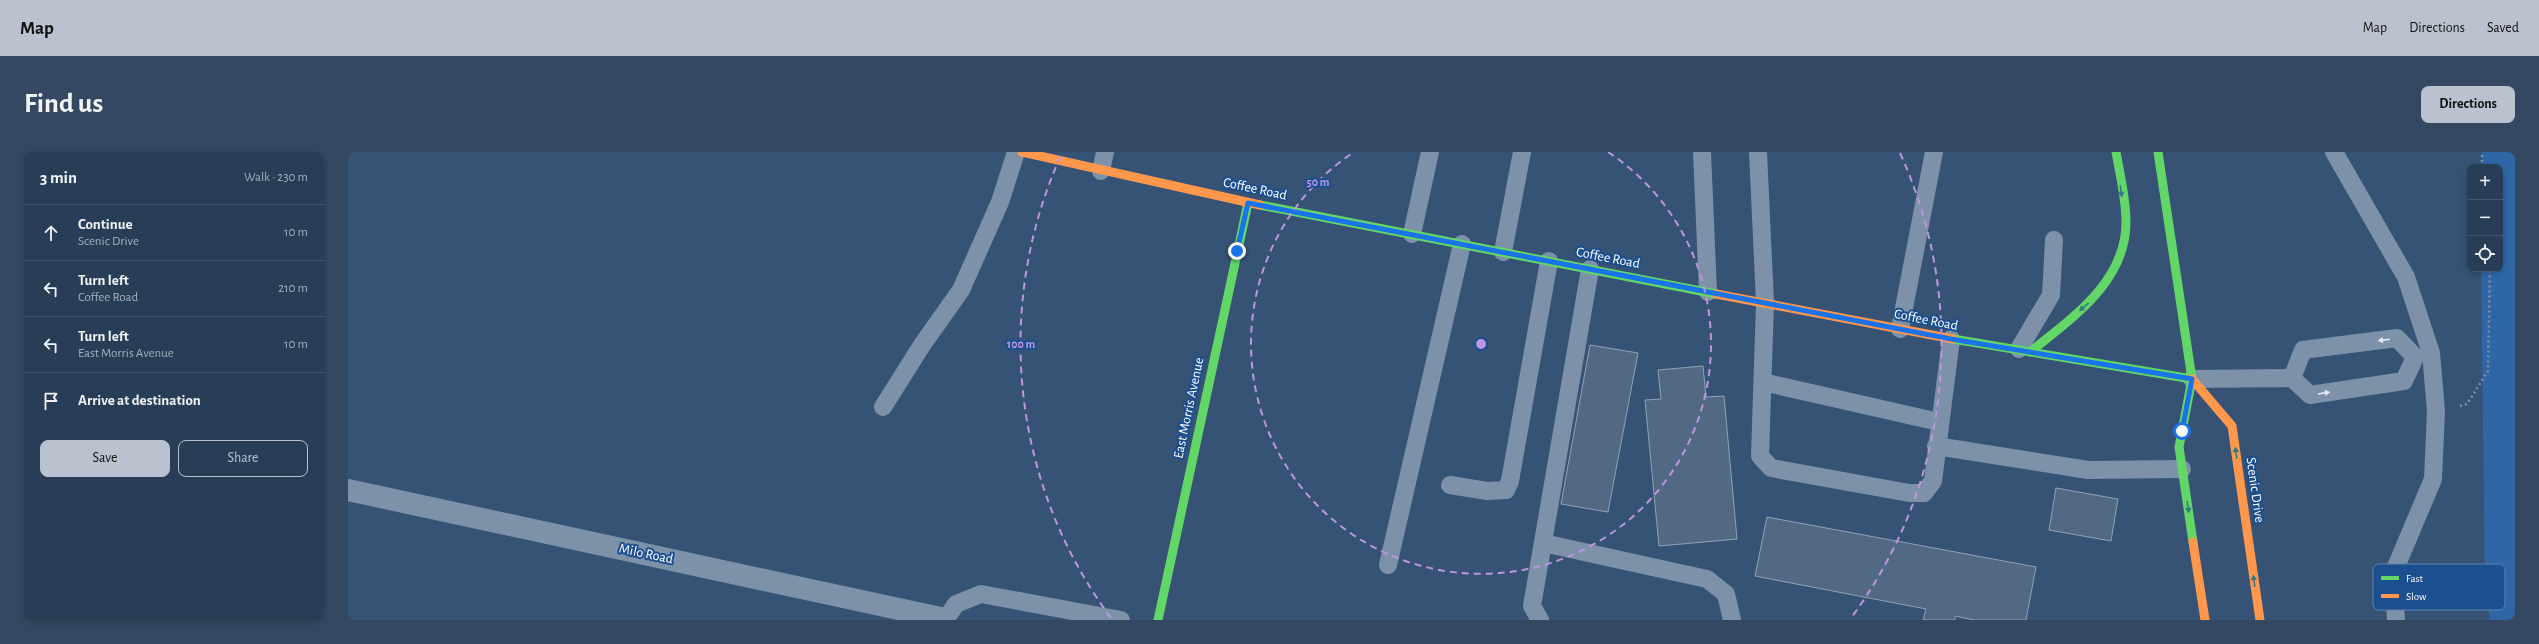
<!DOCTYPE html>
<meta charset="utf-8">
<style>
body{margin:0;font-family:"Alegreya Sans",sans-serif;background:#344961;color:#f1f3f6}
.controls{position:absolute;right:12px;top:12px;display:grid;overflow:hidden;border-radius:8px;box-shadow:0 2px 6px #0003}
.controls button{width:36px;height:36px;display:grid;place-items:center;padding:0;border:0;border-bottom:1px solid #44576d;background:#283e57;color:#f1f3f6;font:20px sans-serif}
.stop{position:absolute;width:12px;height:12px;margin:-9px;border:3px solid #1a73e8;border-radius:50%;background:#fff}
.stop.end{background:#1a73e8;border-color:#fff;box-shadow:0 1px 4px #0008}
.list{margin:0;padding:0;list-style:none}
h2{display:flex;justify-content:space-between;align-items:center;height:52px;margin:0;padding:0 16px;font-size:17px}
h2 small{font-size:13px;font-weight:400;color:#a5aeba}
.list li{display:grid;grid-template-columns:26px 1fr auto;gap:12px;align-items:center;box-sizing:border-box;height:56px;padding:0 16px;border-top:1px solid #44576d}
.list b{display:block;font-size:15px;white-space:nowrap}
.list p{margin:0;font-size:13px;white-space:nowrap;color:#a5aeba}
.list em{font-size:13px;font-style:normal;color:#a5aeba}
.actions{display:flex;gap:8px;padding:12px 16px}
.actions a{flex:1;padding:9px 0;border:1px solid #b9c2ce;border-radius:8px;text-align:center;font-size:14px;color:#b9c2ce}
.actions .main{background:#b9c2ce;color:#111}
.icon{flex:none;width:22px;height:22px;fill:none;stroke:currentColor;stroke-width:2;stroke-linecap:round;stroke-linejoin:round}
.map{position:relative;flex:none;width:2167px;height:468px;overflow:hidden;border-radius:8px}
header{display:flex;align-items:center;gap:24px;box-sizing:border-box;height:56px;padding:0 20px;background:#b9c2ce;color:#111}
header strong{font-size:19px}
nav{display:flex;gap:22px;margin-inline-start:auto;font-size:14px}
.intro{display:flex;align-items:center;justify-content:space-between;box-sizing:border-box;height:96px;padding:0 24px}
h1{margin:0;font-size:28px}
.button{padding:10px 18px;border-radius:8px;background:#b9c2ce;color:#111;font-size:14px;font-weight:700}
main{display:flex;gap:24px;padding:0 24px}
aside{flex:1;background:#283e57;border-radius:8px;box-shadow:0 2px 6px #0003}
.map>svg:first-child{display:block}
</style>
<header>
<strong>Map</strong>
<nav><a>Map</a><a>Directions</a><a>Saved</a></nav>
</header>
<div class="intro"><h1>Find us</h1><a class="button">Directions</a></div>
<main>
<aside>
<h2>3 min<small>Walk · 230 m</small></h2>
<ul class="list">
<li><svg class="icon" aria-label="ahead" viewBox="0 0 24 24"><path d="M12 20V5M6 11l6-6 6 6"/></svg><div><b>Continue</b><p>Scenic Drive</p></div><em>10 m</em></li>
<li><svg class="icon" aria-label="left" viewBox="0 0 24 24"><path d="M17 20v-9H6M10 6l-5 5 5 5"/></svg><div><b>Turn left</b><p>Coffee Road</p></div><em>210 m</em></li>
<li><svg class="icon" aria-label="left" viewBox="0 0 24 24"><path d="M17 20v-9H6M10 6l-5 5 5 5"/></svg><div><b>Turn left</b><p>East Morris Avenue</p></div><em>10 m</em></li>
<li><svg class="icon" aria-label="arrive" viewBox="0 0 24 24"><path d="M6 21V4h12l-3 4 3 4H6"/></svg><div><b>Arrive at destination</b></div></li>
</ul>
<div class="actions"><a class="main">Save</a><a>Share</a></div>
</aside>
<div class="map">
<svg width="2167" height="468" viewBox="0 0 2167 468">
<rect width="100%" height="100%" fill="#365274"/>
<polygon fill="#2f66a5" points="2134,0 2167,0 2167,468 2142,468 2137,436 2133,117 2152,117 2152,15 2133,15"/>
<g fill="#526984" stroke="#92a2b6">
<polygon points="1242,193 1290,201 1260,360 1213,352"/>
<polygon points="1355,214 1358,245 1376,244 1389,387 1311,394 1297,248 1313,247 1310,218"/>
<polygon points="1708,336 1770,347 1763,389 1701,378"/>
<polygon points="1419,365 1688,415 1678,468 1626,468 1607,464 1607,468 1575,468 1578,457 1407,424"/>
</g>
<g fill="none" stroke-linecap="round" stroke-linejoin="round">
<g stroke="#7d92a8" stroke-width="2.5" stroke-dasharray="2 3" stroke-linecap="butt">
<polyline points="2134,15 2134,0"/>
<polyline points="2112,254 2119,252 2140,219 2142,117"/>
</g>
<g stroke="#7d92a8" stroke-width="18">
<polyline points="1354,0 1360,140"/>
<polyline points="1410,0 1417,151 1412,304 1423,316 1561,341 1576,341 1585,329 1603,187"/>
<polyline points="1986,0 2058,125 2083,201 2088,259 2085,327 2045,422 2048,468"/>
<polyline points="753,19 757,0"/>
<polyline points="1064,82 1082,0"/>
<polyline points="1155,100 1174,0"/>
<polyline points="1552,177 1586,0"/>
<polyline points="1671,197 1703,143 1706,88"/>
<polyline points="1944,226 1955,198 2049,186 2067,205"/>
<polyline points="1844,227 1944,226 1962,243 2056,229 2067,205"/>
<polyline points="1415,230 1591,270"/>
<polyline points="535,255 574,193 613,138 652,50 668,0"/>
<polyline points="1588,294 1740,318 1834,317"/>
<polyline points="1102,333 1139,339 1158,338 1162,329 1201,109"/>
<polyline points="1195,391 1359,427 1378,442 1384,468"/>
<polyline points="1040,413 1114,92"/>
<polyline points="597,468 608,452 633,442 773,468"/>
<polyline points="1192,468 1184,454 1242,117"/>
</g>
<polyline stroke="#7d92a8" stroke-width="22" points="0,338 597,467"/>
<g stroke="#63d668" stroke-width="9">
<polyline points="1810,0 1844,227 1831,295 1845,390"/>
<polyline points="912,53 1368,142"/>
<polyline points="1605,187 1844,227"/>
<path d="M1682,200C1724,166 1778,130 1778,70C1778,46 1772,23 1768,0"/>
<polyline points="810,468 900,51"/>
</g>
<g stroke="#ff974d" stroke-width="9">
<polyline points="674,0 912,53"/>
<polyline points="1368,142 1605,187"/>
<polyline points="1844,227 1884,274 1912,468"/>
<polyline points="1845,390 1857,468"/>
</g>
</g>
<defs><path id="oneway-solid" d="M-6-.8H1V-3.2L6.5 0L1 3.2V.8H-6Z"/></defs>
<g fill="#317883">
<use href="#oneway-solid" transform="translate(1773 39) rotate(82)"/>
<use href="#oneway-solid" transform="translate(1736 155) rotate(140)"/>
<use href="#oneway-solid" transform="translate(1888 301) rotate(-98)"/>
<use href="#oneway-solid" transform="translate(1840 355) rotate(81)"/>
<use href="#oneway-solid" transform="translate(1906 429) rotate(-98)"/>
</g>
<g fill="#e5e9ee">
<use href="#oneway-solid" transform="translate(2036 188) rotate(173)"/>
<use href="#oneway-solid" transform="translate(1976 241) rotate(-9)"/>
</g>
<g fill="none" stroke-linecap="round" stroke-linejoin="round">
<polyline stroke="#1a73e8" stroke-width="5" points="889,99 900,51 1603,187 1844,227 1834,279"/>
</g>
<g fill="none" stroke="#bd96df" stroke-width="2" stroke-dasharray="7 5">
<path d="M1260 0A230 230 0 1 1 1006 0"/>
<path d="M763 466A460 460 0 0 1 714 1M1552 1A460 460 0 0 1 1503 466"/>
</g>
<g text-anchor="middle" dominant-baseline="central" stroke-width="4" stroke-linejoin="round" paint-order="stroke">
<g font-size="14" fill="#fff" stroke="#1b4f8f">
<text transform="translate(907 37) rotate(12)">Coffee Road</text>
<text transform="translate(1260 106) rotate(11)">Coffee Road</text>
<text transform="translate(1578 168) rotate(11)">Coffee Road</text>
<text transform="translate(841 256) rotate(-78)">East Morris Avenue</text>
<text transform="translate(1907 338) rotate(82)">Scenic Drive</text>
<text transform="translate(298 402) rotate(12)">Milo Road</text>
</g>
</g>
<rect x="2025" y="412" width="132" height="46" rx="6" fill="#1b4f8f" stroke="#5f84b1" stroke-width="1"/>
<rect x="2033" y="424" width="18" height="4" fill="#63d668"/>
<rect x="2033" y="442" width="18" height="4" fill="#ff974d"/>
<g font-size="11" fill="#fff">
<text x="2058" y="430">Fast</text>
<text x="2058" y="448">Slow</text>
</g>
<circle cx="1133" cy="192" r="6" fill="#bd96df" stroke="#1b4f8f" stroke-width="2"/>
<g font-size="12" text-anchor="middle" font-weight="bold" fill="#bd96df" stroke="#1b4f8f" stroke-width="4" stroke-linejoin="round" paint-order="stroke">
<text x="970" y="34">50 m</text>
<text x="673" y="196">100 m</text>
</g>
</svg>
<div class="controls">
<button>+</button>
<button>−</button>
<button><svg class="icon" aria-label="locate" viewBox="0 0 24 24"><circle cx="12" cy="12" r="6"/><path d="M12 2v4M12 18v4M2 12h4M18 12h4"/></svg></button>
</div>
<div class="stop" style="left:1834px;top:279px"></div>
<div class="stop end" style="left:889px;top:99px"></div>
</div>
</main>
